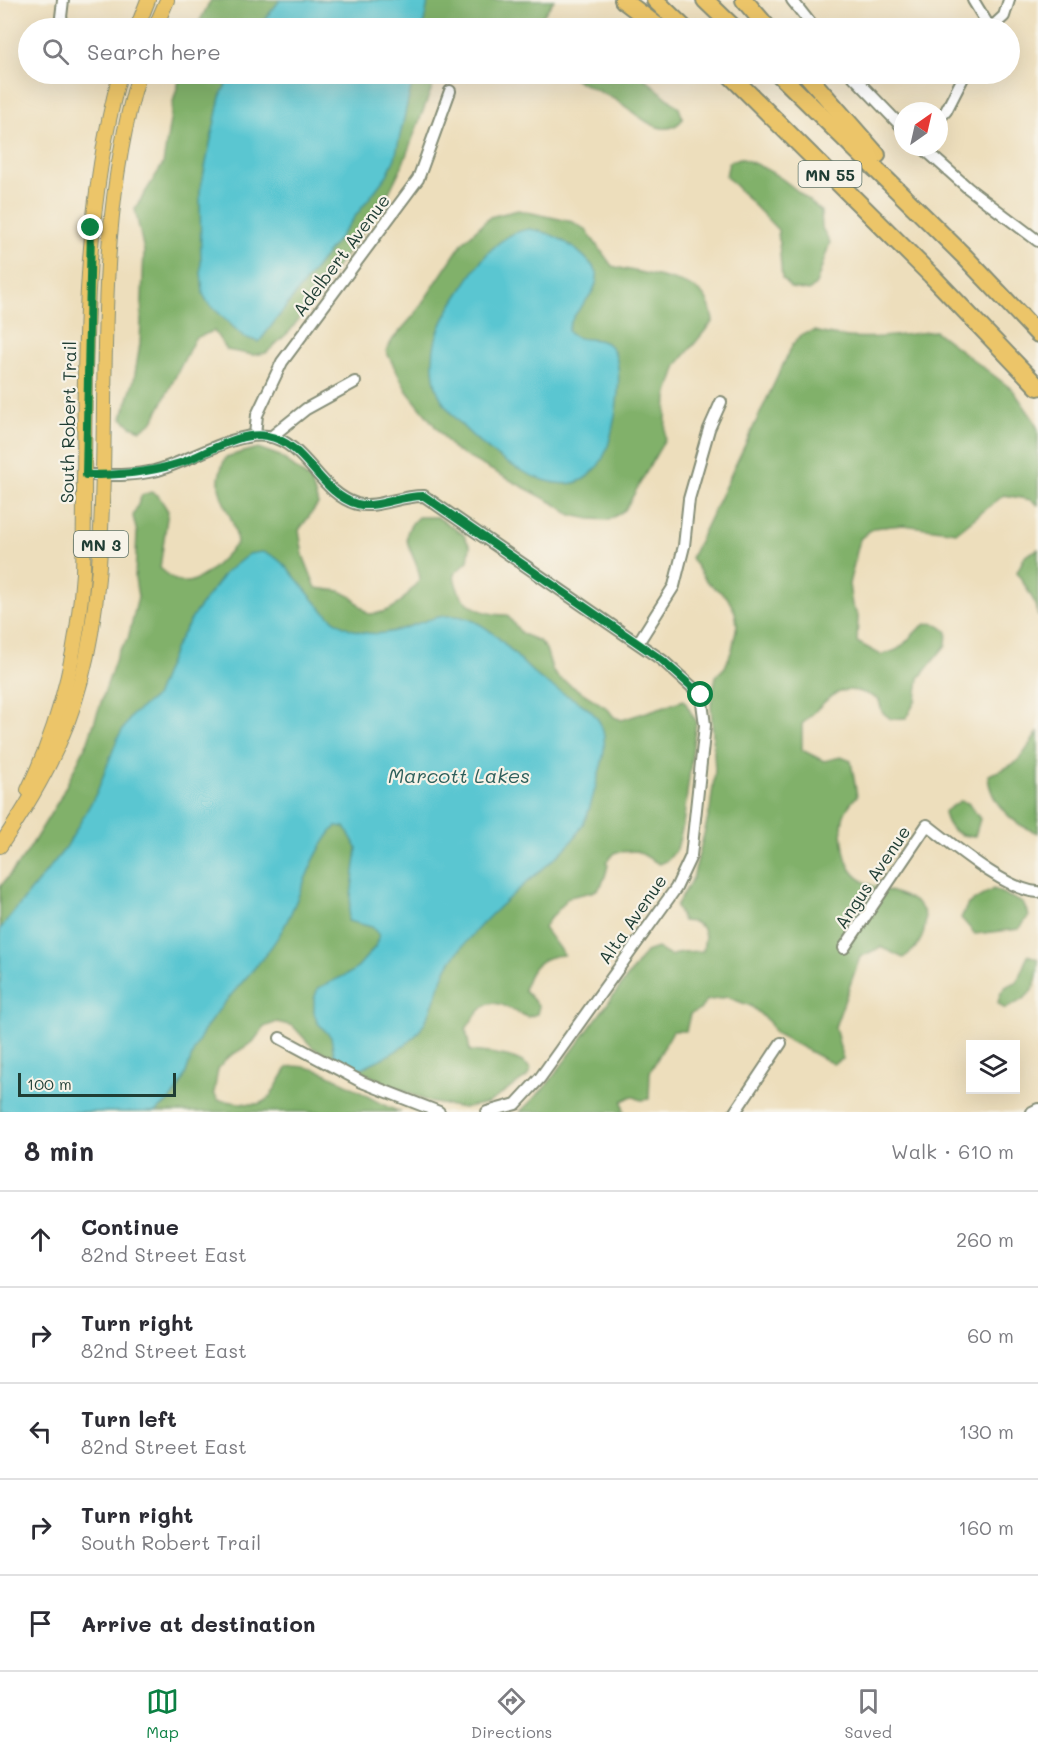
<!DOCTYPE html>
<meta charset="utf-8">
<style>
body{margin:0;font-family:Mali,sans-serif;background:#f2f2f3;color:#2b2b33}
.controls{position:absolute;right:18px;bottom:18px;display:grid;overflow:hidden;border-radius:0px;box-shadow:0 6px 24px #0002}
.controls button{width:54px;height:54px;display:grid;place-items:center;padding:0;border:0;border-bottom:2px solid #e1e1e2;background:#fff;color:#2b2b33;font:30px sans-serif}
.compass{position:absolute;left:894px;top:102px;width:54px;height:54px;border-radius:50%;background:#fff;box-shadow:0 6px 24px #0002;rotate:34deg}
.scale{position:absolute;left:18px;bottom:15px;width:158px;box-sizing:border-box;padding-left:6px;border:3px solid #1f3d34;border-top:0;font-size:16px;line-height:21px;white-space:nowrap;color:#1f3d34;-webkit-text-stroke:4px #f7f3e8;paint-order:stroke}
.stop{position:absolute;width:18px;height:18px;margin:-14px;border:4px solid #0b8043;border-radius:50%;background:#fff}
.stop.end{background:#0b8043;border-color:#fff;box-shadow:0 2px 6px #0008}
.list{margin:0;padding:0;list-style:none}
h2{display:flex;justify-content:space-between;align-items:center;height:78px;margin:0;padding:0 24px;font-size:26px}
h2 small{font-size:20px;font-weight:400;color:#7c7c81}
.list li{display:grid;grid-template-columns:39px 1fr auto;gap:18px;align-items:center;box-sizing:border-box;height:96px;padding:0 24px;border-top:2px solid #e1e1e2}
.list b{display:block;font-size:22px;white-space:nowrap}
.list p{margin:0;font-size:20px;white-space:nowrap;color:#7c7c81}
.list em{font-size:20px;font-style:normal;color:#7c7c81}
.icon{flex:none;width:33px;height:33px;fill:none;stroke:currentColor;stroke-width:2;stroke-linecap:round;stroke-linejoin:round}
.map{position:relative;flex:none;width:1038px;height:1112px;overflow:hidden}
.search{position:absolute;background:#fff;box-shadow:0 6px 24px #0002;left:18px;right:18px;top:18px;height:66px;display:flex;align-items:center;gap:15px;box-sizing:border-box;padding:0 21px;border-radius:33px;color:#7c7c81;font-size:22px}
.sheet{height:558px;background:#fff}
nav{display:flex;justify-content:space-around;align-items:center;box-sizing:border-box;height:84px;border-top:2px solid #e1e1e2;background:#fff;font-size:16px;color:#7c7c81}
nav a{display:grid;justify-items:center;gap:3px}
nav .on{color:#0b8043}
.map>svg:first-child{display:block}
</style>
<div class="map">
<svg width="1038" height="1112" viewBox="0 0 1038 1112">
<rect width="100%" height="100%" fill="#f7f3e8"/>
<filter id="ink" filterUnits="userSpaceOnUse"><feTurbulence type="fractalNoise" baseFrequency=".0167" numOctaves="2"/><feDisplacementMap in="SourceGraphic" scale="12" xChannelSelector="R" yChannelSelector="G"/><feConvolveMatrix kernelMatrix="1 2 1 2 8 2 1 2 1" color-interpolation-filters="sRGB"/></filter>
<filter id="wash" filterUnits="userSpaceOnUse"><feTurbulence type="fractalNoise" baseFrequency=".008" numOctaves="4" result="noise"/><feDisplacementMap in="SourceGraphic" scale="24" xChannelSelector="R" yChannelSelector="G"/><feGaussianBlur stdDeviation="1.35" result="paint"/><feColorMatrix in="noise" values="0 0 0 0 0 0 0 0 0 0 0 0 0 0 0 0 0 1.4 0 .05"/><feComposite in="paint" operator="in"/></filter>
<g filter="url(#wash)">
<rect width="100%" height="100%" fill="#eddebc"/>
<g fill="#81b16a" stroke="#50774f" stroke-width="1.5">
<path d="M211,0H554L536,26C522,21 514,19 501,28H196Z"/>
<polygon points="181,74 447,74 433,85 402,166 383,204 290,331 266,353 253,355 227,350 214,331 195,338 153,421 141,430 131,426 122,418 134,380 140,344 144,251 135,209 163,164 173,102"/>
<path d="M569,74L642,76L679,108L683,119C662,145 633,109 614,99C598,90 582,86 569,74Z"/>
<path d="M740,158C776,170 793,187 821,211L822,228L830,242L816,284L809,291L791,288L782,278L778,230L726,176L729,162Z"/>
<path d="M518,210L573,222L586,230L612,266C633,272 686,279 700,292C709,300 711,310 713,321L677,365L667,396L665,439L625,510L609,520L590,519L571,515L555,504L454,450L407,391L386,351L393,339L415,314L463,242L490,217Z"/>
<path d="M815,331C855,343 894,336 935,331L1013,390L1034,420L1038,430V505L1031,500L1004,495L957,532L903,525L873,528L860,539L849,584L852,605L858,616L857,642L881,655C886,653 893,652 898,649C915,637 924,609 947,632L946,645L919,678L916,700L906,718L891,719L882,712L879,700C839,677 830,698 802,724V750L824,761L841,757L851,761L857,796C843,811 840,820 843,842C845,858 848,872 863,881C881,893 930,893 925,925C923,941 916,949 903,958L881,947L860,957L835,1027L843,1059L833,1064L775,1033L769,1022L751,1006L727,997L706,1001L700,1010L690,1014L686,1031H673L650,1072L649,1099L641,1100L632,1096L622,1101L624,1112H520L547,1085L646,952L657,948L670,956L681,952L703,951L705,936L702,927L694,922L683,921L676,906L693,878L710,810L715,770L711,704L716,676L725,667L732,650L737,625L735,612L727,597L707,582L691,558L793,344L802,334Z"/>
<path d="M258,448L280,456L311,481L318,504L299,530L303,555L316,588L340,591L352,597L368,614C395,614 404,599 420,579C417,551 393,540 418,517H437L463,534L470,546L468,561L454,574C457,603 479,615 507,615L522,634L539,641L546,649L553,672L559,678L607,708L614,717L622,720L684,700L696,722L683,825L677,849L668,860L659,864L637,851L616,852L606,862L608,865C601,898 595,889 567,898C561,911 550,914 544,928L564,955C540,956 529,968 524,990L539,1006L537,1014L528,1017C494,1002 490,991 466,1029L470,1051C488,1053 518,1054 531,1069L527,1077L488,1103L463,1108L429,1102L385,1083L313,1048L293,1026L277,1022L264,1027L253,1042L227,1058L218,1069L214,1093L218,1100C272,1107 261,1110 288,1067C324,1060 366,1102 401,1112H0V887L26,854L59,800L88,741L118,652L128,639L138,597L135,578L137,533L133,516L142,495L151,492L158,495L168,511L160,568C165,572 170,577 175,580C198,591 224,557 237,543C234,505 206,496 226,457Z"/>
<polygon points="1038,549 1038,616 1034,601 1017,572 1025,556"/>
<path d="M1038,732V833C1013,825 989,802 988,775C1022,763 1019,760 1038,732Z"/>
<path d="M960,801L968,803L980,819L975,836C958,837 947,829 944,812Z"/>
<polygon points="993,889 1023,903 1029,916 1019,929 975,934 961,918 968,904"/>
<path d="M1028,955L1038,959C1038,990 1033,995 1005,1009L998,1003C1000,990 1005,985 1017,982Z"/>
</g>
<g fill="#5ac6d1" stroke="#3c8282" stroke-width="1.5">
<polygon points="280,0 428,0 428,2 423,28 258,28"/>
<polygon points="231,74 414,74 395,158 387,175 259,342 244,337 208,303 203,294 201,272 200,191 220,97"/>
<path d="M530,229C555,232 583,251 597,272C600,296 572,308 568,331C577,345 600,333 612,348C623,364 618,398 615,416C611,438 606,466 584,479C542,504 443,424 435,383C428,350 438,325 456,298C474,271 494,233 530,229Z"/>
<path d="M261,552C291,554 313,617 351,629C401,647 427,604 469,619C501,631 518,664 545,682C561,694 586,702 597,718C608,733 605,753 600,770C595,787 592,806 584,822C573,847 545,866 525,884C505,901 484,920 467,941C460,949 453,957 448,966C436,990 432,1020 412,1039C398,1053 375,1061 357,1070L351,1071L336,1066L331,1037L317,1022L314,1013V999L318,988L354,971L375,947L379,935L372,927L348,921L357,848L345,827L336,826C310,855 303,892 284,927C262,967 224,996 201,1036C183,1067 191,1087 155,1112H0V929L67,846L97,792L118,737L132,715L155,697L176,645L195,613L225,573L249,554Z"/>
</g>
</g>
<g filter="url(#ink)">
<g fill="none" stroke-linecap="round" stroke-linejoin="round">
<defs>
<g id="minor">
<polyline points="63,0 61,17 65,28"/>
<polyline points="792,0 814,28"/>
<polyline points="973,0 990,28"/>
<polyline points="991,28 1004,16 1009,0"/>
<polyline points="851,74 903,128"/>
<polyline points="939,119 946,111 965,74"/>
<polyline points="922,147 968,188 1038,241"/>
<polyline points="255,435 257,415 282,362 418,179 450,91"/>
<polyline points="271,437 306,409 355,382"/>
<path d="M85,475C109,475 131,476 154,471C187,463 235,431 267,436C306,442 319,493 357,504C377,509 401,495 424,496L662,660L701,695L705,725L691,856L676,888L540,1078L516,1104L487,1112"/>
<polyline points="638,643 674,586 684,546 689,499 709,429 721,402"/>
<path d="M844,948L927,825C952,844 1007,891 1038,892"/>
<polyline points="280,1038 362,1082 439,1112"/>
<polyline points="735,1112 781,1043"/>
<polyline points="1032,1112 1038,1109"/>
</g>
<g id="major">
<polyline points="137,28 148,0"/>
<polyline points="155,28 167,0"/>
<path d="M28,790C61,721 78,650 83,573C87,406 76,236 120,74"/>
<path d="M0,846C36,793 65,742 81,680C99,612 101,544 103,473C106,337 100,206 139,74"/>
</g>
<g id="highway">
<polyline points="623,0 660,28"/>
<polyline points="655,0 684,28"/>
<polyline points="705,0 734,28"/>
<polyline points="744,0 768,28"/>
<polyline points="729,74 931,275 1038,387"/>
<polyline points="779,74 964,256 1038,334"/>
<polyline points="806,74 877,155"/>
</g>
</defs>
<use href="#minor" stroke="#868e78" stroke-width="14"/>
<use href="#major" stroke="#868e78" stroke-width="16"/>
<use href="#highway" stroke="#868e78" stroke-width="20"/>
<use href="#minor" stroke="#fff" stroke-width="10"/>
<use href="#major" stroke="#ecc569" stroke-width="14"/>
<use href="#highway" stroke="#ecc569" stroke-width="16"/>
</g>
</g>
<g fill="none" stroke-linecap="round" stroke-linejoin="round" filter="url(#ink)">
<path stroke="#0b8043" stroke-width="8" d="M91,228L86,475C119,475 148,473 180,463C207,454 238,431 267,436C306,442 319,493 357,504C377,509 401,495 424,496L662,660L701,695"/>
</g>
<g text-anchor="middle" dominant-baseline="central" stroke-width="4.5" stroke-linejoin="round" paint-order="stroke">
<g fill="#f7f3e8" stroke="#60746a" stroke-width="1.5">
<rect x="798.5" y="161" width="63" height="26" rx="4.5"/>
<rect x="74" y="531" width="54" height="26" rx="4.5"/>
</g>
<g font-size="16" font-weight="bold" fill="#1f3d34">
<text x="830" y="174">MN 55</text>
<text x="101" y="544">MN 3</text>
</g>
<g font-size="18" fill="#1f3d34" stroke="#f7f3e8">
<text transform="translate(341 255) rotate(-53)">Adelbert Avenue</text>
<text transform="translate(68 422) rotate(-89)">South Robert Trail</text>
<text transform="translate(872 877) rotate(-56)">Angus Avenue</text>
<text transform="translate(632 919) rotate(-55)">Alta Avenue</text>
</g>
<g font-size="20" font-style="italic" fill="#2e5f5b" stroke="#f7f3e8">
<text x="459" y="775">Marcott Lakes</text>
</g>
</g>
</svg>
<div class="controls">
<button><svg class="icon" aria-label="layers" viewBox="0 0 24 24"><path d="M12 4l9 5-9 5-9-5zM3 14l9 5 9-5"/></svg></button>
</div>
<svg class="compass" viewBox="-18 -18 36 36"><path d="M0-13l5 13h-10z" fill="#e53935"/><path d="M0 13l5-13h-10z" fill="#7c7c81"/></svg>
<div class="scale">100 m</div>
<div class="stop" style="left:701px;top:695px"></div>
<div class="stop end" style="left:91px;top:228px"></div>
<div class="search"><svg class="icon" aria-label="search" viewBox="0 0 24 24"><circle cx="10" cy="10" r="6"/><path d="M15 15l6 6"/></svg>Search here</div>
</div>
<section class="sheet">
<h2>8 min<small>Walk · 610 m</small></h2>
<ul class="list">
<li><svg class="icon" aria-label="ahead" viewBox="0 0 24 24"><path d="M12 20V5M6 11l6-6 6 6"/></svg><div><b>Continue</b><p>82nd Street East</p></div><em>260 m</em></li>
<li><svg class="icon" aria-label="right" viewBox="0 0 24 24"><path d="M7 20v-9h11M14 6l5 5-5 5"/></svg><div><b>Turn right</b><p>82nd Street East</p></div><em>60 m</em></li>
<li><svg class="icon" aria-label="left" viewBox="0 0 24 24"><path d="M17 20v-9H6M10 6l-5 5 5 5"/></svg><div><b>Turn left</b><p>82nd Street East</p></div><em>130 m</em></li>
<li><svg class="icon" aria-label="right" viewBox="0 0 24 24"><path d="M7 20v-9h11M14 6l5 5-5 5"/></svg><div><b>Turn right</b><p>South Robert Trail</p></div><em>160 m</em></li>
<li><svg class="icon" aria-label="arrive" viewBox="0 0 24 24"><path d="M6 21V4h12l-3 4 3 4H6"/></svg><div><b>Arrive at destination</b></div></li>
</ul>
</section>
<nav>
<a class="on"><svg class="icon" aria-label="map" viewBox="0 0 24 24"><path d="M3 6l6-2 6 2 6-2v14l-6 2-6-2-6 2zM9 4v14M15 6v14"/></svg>Map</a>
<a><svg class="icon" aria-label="directions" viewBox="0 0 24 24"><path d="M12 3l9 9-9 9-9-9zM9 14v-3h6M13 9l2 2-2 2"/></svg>Directions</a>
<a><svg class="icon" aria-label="saved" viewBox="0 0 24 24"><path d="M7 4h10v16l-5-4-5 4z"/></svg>Saved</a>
</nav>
